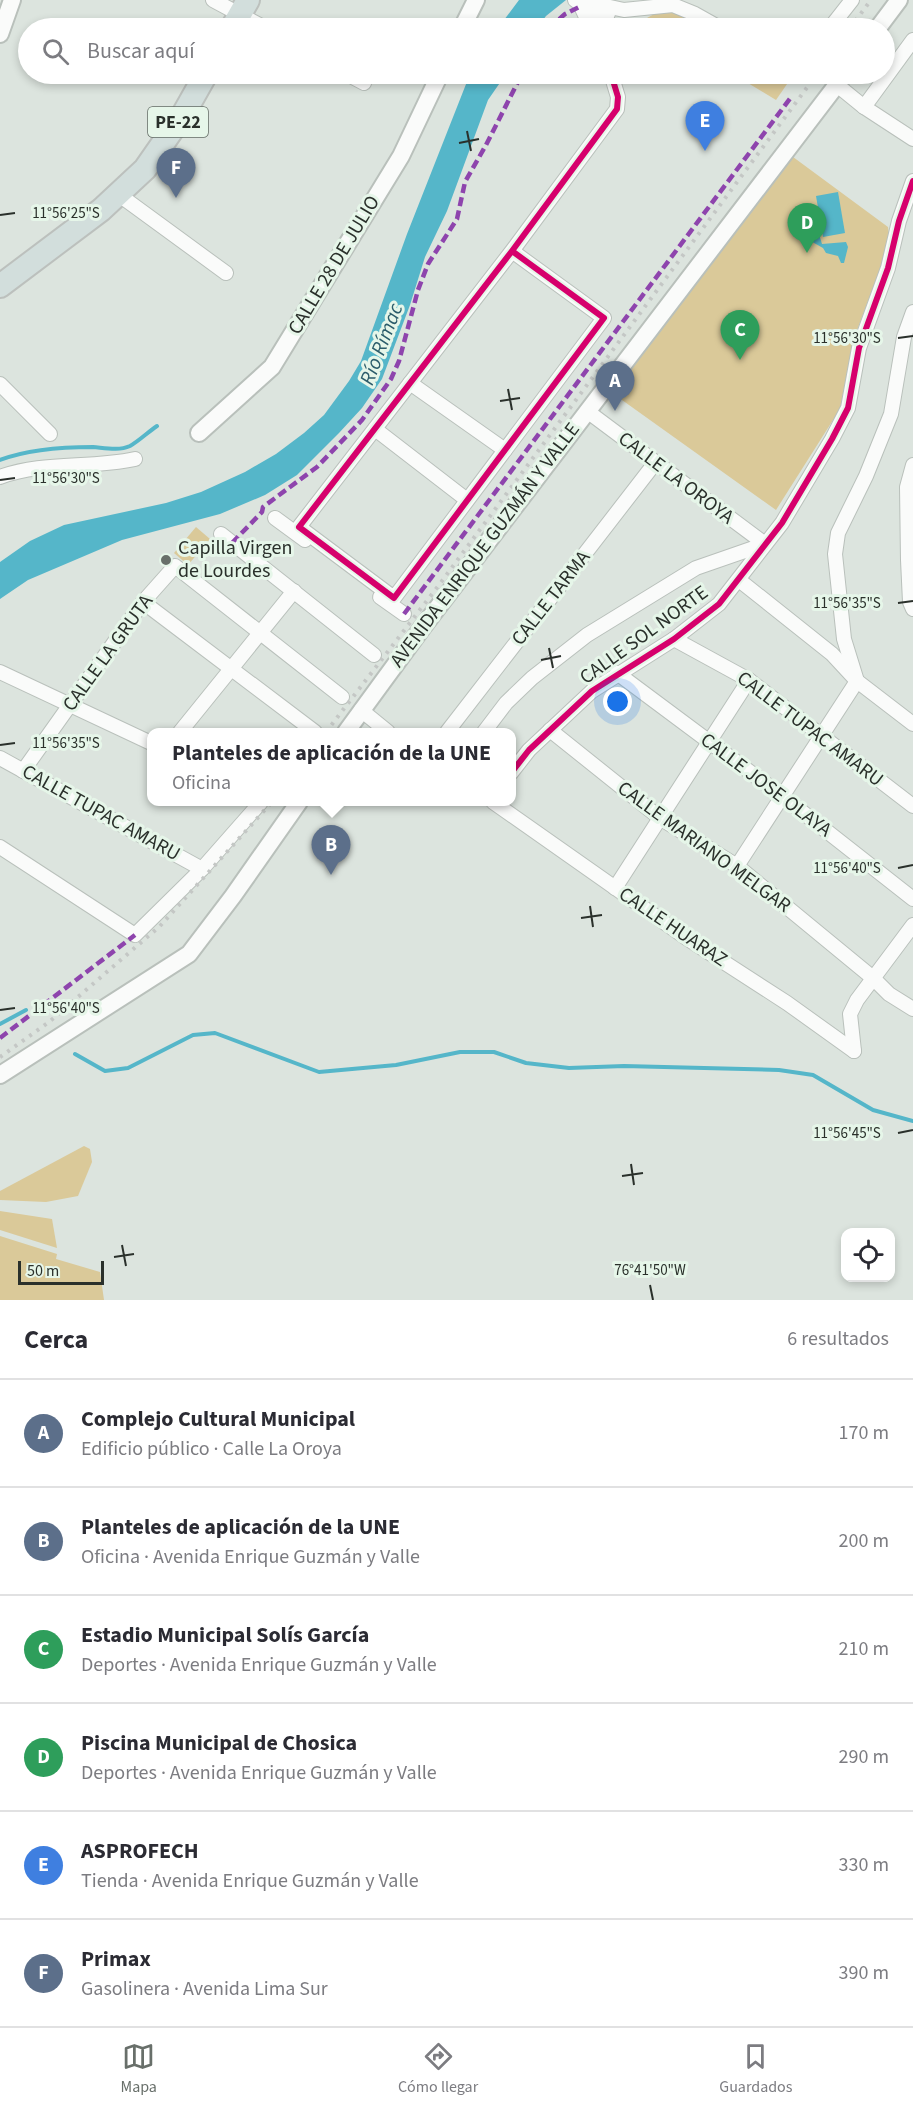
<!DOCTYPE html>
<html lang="es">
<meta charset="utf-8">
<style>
body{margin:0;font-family:"Source Sans 3",sans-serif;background:#f2f2f3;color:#2b2b33}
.controls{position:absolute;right:18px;bottom:18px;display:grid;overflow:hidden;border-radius:12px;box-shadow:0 3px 9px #0003}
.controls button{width:54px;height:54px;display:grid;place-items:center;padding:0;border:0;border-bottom:2px solid #e1e1e2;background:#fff;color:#2b2b33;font:30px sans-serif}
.scale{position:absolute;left:18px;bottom:15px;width:86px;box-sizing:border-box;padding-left:6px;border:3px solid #2a302b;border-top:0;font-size:16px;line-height:21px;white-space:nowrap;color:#2a302b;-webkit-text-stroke:4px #e6f6e9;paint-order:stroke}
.you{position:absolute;left:618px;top:702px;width:21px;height:21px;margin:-15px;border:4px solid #fff;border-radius:50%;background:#1a73e8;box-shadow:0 0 0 9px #1a73e833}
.badge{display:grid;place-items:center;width:39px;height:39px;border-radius:50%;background:#686f6a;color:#fff;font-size:20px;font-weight:700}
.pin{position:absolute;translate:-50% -50px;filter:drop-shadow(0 2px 3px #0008)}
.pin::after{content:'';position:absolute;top:32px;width:21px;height:18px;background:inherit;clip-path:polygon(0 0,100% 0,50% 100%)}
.popup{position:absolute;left:147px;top:728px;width:369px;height:78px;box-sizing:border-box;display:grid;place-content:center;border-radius:12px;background:#fff;filter:drop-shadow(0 2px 4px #0005);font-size:20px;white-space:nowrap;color:#7c7c81}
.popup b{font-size:22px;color:#2b2b33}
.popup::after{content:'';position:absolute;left:50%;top:100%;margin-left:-12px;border:12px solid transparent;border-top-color:#fff}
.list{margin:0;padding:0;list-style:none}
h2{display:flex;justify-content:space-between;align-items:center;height:78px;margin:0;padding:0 24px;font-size:26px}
h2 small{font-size:20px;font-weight:400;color:#7c7c81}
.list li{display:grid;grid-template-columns:39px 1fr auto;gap:18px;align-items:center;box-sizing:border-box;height:108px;padding:0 24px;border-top:2px solid #e1e1e2}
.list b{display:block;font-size:22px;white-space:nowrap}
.list p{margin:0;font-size:20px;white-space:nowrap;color:#7c7c81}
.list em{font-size:20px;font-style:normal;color:#7c7c81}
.icon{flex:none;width:33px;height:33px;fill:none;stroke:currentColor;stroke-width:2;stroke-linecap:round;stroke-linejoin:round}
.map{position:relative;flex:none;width:913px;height:1300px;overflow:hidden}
.search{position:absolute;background:#fff;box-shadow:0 3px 9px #0003;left:18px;right:18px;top:18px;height:66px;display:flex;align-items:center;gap:15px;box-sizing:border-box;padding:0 21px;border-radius:33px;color:#7c7c81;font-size:22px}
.sheet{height:726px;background:#fff}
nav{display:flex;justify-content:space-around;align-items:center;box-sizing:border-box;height:84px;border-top:2px solid #e1e1e2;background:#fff;font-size:16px;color:#7c7c81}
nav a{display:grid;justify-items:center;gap:3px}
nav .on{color:#686f6a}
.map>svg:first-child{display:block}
</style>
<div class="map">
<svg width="913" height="1300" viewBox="0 0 913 1300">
<rect width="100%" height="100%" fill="#dce4de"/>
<g fill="#dac999">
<polygon points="676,11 707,28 660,28 647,20 647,18 654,14"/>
<polygon points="733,74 794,74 776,100"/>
<polygon points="789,154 888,227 889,235 883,261 853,341 840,409 776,510 608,390"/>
<polygon points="196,527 210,539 188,565 174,553"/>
<polygon points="84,1146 90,1149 92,1162 78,1196 46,1202 0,1200 0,1191"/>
<polygon points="0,1211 52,1219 57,1248 0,1230"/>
<polygon points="0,1236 57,1254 56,1259 100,1272 104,1300 0,1300"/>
</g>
<g fill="#55b6c9">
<polygon points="519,0 566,0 546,16 537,28 498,28"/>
<polygon points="470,74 506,74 488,100 447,211 425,257 410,305 382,379 362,408 339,433 297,475 265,495 220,514 122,540 28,580 0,599 0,562 30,541 64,525 166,503 201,492 245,472 276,454 304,433 324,415 349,381 361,361 407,234"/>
<polygon points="838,192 845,233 823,237 816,196"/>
<polygon points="814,229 818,231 822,244 846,242 848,247 844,263 841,263 838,256 826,253 823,248 807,239 810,230"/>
</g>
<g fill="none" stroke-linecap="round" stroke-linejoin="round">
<g stroke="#55b6c9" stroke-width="4">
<path d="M0,460C29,449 62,447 93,447C105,448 119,451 130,446C139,441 148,432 157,426"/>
<polyline points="0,1024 26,1010"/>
<polyline points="75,1054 105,1071 128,1068 193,1035 215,1033 319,1072 396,1065 460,1052 494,1052 526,1063 569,1068 624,1066 779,1070 813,1075 873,1110 913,1121"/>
</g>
<defs>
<g id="minor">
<polyline points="213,0 265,28"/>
<polyline points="575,0 588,10 608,14"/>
<polyline points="592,0 605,6 624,10 673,5 695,14 720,28"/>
<polyline points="581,6 591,28"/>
<polyline points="830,28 852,0"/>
<polyline points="347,74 364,83"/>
<polyline points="837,85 864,107 913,139"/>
<polyline points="864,107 913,40"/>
<polyline points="118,194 226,273"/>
<polyline points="512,251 604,318 394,598 299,527 512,251 617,109 618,97 611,74"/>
<polyline points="410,383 505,450"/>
<polyline points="0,384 50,434"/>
<polyline points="587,411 765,544"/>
<polyline points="375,429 467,500"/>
<polyline points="913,465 907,487 908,560 910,602 913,609"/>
<path d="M0,477C43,461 90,469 135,459"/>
<polyline points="275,518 305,540"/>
<polyline points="221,534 374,655"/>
<polyline points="739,580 832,654 857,681 913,724"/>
<polyline points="380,597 404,614"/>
<polyline points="143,602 315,732"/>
<polyline points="674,639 749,680 913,806"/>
<polyline points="0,672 151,743"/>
<polyline points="617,673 782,796 913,899"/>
<polyline points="361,710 388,732"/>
<polyline points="550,730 660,818 737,866 873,978 889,994 913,1009"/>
<polyline points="180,732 294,591"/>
<polyline points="447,732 655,463"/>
<polyline points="484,732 506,703 532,678 587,635 696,568 765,544"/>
<polyline points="0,758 202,869"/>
<polyline points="23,771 143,602 175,566 342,697"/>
<polyline points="511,773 529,750 592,691 674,639 719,604 782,523 832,439 848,408 859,348 888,268 899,221 913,181"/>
<polyline points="493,802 685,937 787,1003 854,1051"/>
<polyline points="0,847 135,935 202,869 261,802"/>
<polyline points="737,866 857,681 844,639 835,554 838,533 866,476 891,414 904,337 913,312"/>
<polyline points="615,888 749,680"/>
<polyline points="854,1051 850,1014 857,1000 913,925"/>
</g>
<g id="tertiary">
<polyline points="462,28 476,0"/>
<polyline points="878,28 899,0"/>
<polyline points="0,34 12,0"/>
<polyline points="199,433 272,367 401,156 440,74"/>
<polyline points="346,732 422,628 845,74"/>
<polyline points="0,1075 189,954 233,896 299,802"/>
</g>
<g id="trunk">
<polyline points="232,28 248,0"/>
<polyline points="0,286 101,210 145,169 184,113 206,74"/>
</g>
</defs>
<use href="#minor" stroke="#b9c0bb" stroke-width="16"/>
<use href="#tertiary" stroke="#b9c0bb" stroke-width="20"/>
<use href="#trunk" stroke="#bcc0bd" stroke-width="26"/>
<use href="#minor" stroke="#fafbfa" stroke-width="14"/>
<use href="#tertiary" stroke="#fafbfa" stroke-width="16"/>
<use href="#trunk" stroke="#d2dedc" stroke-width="22"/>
<g stroke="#c4c7c5" stroke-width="4" stroke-dasharray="3 6" stroke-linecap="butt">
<polyline points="850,28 871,0"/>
<polyline points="326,732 439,585 817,74"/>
<polyline points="0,1057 49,1022 160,926 272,802"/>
</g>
<g stroke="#8e44ad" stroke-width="4.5" stroke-dasharray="9 4.5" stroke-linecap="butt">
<polyline points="549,28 565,14 581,6"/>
<polyline points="232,543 262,512 263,507 317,467 362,420 391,379 399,361 418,290 428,264 457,219 465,182 486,145 522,74"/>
<polyline points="404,614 792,96"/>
<polyline points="0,1038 135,935"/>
</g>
<defs>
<g id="cycleway">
<polyline points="512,251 604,318 394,598 299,527 512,251 617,109 618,97 611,74"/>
<polyline points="511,773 529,750 592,691 674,639 719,604 782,523 832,439 848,408 859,348 888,268 899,221 913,181"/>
</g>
</defs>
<use href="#cycleway" stroke="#e6f6e9" stroke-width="10"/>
<use href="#cycleway" stroke="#d6006c" stroke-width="6"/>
</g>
<path fill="none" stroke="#2a302b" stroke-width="2" d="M467,131L471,151M459,143L479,139M0,215L15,213M898,338L913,336M508,389L512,410M500,401L520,398M0,480L15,478M898,603L913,601M549,648L553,668M541,660L561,656M0,745L15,743M898,868L913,865M590,906L593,927M581,918L602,915M0,1010L15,1008M898,1133L913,1130M631,1164L634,1185M622,1176L643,1173M122,1245L126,1266M114,1257L134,1254M650,1285L653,1300"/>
<circle fill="#686f6a" stroke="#e6f6e9" stroke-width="2" cx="166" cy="560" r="6"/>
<g text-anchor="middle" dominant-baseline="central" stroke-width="6" stroke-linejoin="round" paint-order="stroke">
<rect fill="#e6f6e9" stroke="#626b64" stroke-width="1.5" x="148" y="107" width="60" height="30" rx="4.5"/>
<g font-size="18" font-weight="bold" fill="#2a302b">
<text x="178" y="122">PE-22</text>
</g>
<g font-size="20" fill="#2a302b" stroke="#e6f6e9">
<text transform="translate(334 265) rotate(-59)">CALLE 28 DE JULIO</text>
<text transform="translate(676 478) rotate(37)">CALLE LA OROYA</text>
<text transform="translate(485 545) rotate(-53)">AVENIDA ENRIQUE GUZMÁN Y VALLE</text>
<text transform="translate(551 598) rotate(-52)">CALLE TARMA</text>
<text transform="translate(644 635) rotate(-36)">CALLE SOL NORTE</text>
<text transform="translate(108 653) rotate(-54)">CALLE LA GRUTA</text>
<text transform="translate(810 729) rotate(37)">CALLE TUPAC AMARU</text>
<text transform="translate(766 785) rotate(37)">CALLE JOSE OLAYA</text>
<text transform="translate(101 813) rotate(29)">CALLE TUPAC AMARU</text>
<text transform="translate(704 847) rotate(36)">CALLE MARIANO MELGAR</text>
<text transform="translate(673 927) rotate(34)">CALLE HUARAZ</text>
</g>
<g font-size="20" fill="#2a302b" stroke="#e6f6e9" text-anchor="start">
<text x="178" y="548">Capilla Virgen<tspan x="178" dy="23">de Lourdes</tspan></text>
</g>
<g font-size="21" font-style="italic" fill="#2c5d6b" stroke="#e6f6e9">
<text transform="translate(381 344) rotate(-69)">Río Rímac</text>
</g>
</g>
<g font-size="15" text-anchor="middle" fill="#2a302b" stroke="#e6f6e9" stroke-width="6" stroke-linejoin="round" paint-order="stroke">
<text x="66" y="218">11°56'25"S</text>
<text x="847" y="343">11°56'30"S</text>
<text x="66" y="483">11°56'30"S</text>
<text x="847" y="608">11°56'35"S</text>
<text x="66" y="748">11°56'35"S</text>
<text x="847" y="873">11°56'40"S</text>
<text x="66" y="1013">11°56'40"S</text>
<text x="847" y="1138">11°56'45"S</text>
<text x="650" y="1275">76°41'50"W</text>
</g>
</svg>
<div class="controls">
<button><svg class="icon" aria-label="locate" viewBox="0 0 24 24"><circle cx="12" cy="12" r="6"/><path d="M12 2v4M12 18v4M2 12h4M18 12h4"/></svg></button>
</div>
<div class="scale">50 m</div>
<div class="you"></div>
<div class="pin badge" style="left:615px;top:411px;background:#5c6f8a">A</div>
<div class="pin badge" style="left:331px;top:875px;background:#5c6f8a">B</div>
<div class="popup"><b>Planteles de aplicación de la UNE</b>Oficina</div>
<div class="pin badge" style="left:740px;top:360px;background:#2e9e5b">C</div>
<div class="pin badge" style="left:807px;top:253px;background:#2e9e5b">D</div>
<div class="pin badge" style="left:705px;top:151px;background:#3f7fe0">E</div>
<div class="pin badge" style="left:176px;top:198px;background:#5c6f8a">F</div>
<div class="search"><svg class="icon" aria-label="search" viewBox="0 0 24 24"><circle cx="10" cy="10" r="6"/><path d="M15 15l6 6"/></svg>Buscar aquí</div>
</div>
<section class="sheet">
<h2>Cerca<small>6 resultados</small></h2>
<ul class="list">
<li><span class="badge" style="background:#5c6f8a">A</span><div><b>Complejo Cultural Municipal</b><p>Edificio público · Calle La Oroya</p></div><em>170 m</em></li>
<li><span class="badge" style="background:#5c6f8a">B</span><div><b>Planteles de aplicación de la UNE</b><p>Oficina · Avenida Enrique Guzmán y Valle</p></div><em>200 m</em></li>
<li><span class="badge" style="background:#2e9e5b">C</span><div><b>Estadio Municipal Solís García</b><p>Deportes · Avenida Enrique Guzmán y Valle</p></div><em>210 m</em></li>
<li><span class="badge" style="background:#2e9e5b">D</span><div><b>Piscina Municipal de Chosica</b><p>Deportes · Avenida Enrique Guzmán y Valle</p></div><em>290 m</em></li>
<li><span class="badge" style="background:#3f7fe0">E</span><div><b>ASPROFECH</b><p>Tienda · Avenida Enrique Guzmán y Valle</p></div><em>330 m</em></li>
<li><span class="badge" style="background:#5c6f8a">F</span><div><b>Primax</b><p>Gasolinera · Avenida Lima Sur</p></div><em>390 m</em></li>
</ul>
</section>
<nav>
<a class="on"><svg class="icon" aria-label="map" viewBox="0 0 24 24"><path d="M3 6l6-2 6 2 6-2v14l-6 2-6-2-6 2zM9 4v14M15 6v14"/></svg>Mapa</a>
<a><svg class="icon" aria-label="directions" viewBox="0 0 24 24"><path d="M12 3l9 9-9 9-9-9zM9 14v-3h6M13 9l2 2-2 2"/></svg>Cómo llegar</a>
<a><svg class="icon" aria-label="saved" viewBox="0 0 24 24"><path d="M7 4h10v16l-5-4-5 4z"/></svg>Guardados</a>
</nav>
